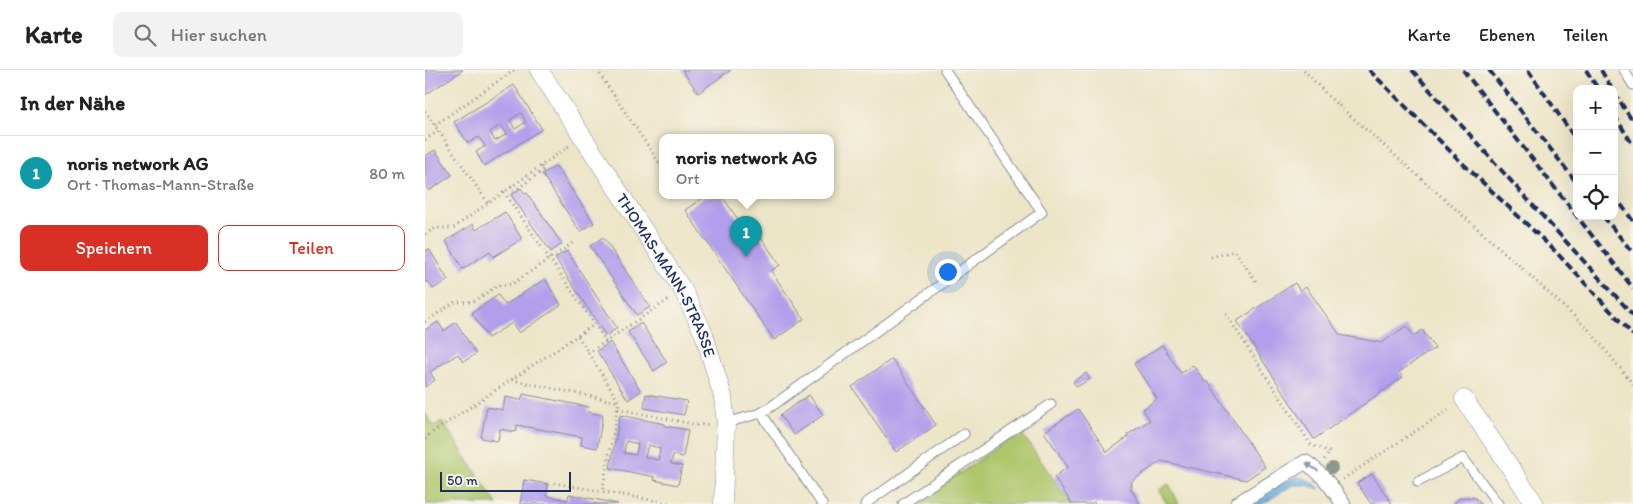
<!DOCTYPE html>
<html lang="de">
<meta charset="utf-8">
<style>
body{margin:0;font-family:Itim,sans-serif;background:#f2f2f2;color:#222}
.controls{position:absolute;right:15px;top:15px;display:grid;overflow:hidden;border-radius:10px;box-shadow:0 5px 20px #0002}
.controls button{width:45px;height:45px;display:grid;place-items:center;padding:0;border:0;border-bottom:1px solid #e0e0e0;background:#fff;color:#222;font:25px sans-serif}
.scale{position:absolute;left:15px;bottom:12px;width:131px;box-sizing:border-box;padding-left:5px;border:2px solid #1b2f5e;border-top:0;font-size:14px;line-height:18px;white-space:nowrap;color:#1b2f5e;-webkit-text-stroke:4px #f7f3e8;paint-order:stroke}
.you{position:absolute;left:522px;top:201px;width:18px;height:18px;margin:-12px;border:4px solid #fff;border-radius:50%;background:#1a73e8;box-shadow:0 0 0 8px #1a73e833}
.badge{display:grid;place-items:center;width:32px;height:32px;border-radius:50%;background:#d93025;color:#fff;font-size:16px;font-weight:700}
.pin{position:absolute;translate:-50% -41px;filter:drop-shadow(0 1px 2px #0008)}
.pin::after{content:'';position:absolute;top:26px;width:18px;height:15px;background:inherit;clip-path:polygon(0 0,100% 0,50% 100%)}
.popup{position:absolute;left:234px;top:64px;width:175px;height:65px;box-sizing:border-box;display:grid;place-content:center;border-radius:10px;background:#fff;filter:drop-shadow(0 1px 4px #0005);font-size:16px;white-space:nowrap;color:#767676}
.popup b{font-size:19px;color:#222}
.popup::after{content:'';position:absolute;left:50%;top:100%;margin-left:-10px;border:10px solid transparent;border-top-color:#fff}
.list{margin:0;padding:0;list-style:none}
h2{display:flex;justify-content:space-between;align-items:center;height:65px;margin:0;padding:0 20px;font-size:21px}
h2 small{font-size:16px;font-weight:400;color:#767676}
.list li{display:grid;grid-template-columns:32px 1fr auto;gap:15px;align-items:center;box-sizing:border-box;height:75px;padding:0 20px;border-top:1px solid #e0e0e0}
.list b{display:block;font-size:19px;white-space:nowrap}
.list p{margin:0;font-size:16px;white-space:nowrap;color:#767676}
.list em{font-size:16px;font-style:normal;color:#767676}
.actions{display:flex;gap:10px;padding:15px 20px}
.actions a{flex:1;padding:11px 0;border:1px solid #d93025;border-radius:10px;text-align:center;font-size:18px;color:#d93025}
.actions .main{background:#d93025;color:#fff}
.icon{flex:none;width:28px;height:28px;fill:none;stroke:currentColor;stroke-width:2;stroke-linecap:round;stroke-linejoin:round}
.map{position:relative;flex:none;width:1208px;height:434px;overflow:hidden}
header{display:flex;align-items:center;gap:30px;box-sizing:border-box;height:70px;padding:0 25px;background:#fff;border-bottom:1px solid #e0e0e0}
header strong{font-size:24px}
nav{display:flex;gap:28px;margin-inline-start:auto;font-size:18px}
.search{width:350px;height:45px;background:#f2f2f2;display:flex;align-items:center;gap:12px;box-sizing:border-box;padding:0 18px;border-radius:10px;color:#767676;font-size:19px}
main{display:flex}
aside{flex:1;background:#fff}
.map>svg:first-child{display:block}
</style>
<header>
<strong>Karte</strong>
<div class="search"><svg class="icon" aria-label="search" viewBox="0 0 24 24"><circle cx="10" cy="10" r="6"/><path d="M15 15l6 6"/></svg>Hier suchen</div>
<nav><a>Karte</a><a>Ebenen</a><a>Teilen</a></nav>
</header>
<main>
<aside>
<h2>In der Nähe<small></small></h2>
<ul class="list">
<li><span class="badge" style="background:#0f9aa8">1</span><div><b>noris network AG</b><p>Ort · Thomas-Mann-Straße</p></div><em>80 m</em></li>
</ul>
<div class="actions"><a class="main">Speichern</a><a>Teilen</a></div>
</aside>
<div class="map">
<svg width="1208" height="434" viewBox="0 0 1208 434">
<rect width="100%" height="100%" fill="#f7f3e8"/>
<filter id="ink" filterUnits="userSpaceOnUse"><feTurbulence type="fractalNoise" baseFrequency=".02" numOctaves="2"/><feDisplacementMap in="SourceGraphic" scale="10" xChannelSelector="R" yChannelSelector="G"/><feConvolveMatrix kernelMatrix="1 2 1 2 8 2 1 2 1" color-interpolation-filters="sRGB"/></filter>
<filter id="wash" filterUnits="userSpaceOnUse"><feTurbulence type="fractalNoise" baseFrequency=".0096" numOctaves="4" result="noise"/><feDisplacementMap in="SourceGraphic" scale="20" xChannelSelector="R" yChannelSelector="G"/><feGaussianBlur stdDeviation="1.12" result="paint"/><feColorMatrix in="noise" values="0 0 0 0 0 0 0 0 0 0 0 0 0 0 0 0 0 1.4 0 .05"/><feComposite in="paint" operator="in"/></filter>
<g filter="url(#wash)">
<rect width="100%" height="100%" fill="#ede5c8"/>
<g fill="#afc66b" stroke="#657a64">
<polygon points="0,343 9,356 17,351 72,434 0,434"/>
<polygon points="595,361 646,434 491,434"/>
<polygon points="744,414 754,434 742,434 734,420"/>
</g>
<path fill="#6baddf" stroke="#436e9e" d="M871,407C882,408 887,411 895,419L882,415H869L861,419L838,434H827L862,411Z"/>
<g id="blocks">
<g fill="#b29feb" fill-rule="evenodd">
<polygon points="0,0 38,0 0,25"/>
<polygon points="257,0 306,0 273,23"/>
<path d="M89,15L117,59L59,96L51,82L60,76L54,67L43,73L29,52ZM96,43L101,52L90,59L85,50ZM76,55L82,64L70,71L65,62Z"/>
<polygon points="10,80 27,105 4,121 0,115 0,86"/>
<polygon points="131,96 169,153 155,162 117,104"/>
<polygon points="96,118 100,124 102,123 137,174 126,182 86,125"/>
<polygon points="281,126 297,126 325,167 332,162 355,195 346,201 379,249 349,270 260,140"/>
<polygon points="80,142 97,169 68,187 65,181 38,199 21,171 48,154 51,160"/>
<polygon points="178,167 225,237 212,245 165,176"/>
<polygon points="4,179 23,210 8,219 3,211 0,213 0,181"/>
<polygon points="142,181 192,258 181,266 130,188"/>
<polygon points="120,209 136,235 94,263 87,253 63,268 47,243 73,225 80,235"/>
<polygon points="870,213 875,221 881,217 915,265 957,273 981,256 989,266 997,260 1010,278 974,302 978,307 889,369 812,251"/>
<polygon points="13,252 19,261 31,252 51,284 38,292 33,284 5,302 10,310 0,317 0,260"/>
<polygon points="216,253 242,292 229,301 203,262"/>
<polygon points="185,272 216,321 203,330 172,281"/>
<polygon points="737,275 756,303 768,295 780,312 783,312 840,397 821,410 736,391 707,411 706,419 715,434 670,434 669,432 666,434 647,434 629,407 643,397 619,362 653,339 682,382 703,367 702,365 725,350 718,339 732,329 709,294"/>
<polygon points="467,289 511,355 471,382 427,317"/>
<polygon points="661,303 665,309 652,317 648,312"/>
<polygon points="98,324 164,337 163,342 178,345 172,378 156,375 157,367 92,355 91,362 75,359 73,371 56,368 62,337 78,340 80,327 96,330"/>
<polygon points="221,324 262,331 259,345 219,338"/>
<polygon points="384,325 398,345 369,365 355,345"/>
<path d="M195,345L240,354V356L263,360L258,387L248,385L246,394L257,396L253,415L229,410L230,407L185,398ZM201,371L213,374L211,385L199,383ZM223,375L235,378L233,390L220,387Z"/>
<polygon points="947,404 967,434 946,434 932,413"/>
<polygon points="99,410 123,414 121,426 143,430 144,424 193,434 95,434"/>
<polygon points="1040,427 1050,428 1056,434 1029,434 1033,429"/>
</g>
</g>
</g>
<g filter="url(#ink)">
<use href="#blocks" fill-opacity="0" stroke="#848a93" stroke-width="1"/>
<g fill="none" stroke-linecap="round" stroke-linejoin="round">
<defs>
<g id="service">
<polyline points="1199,0 1208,15"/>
<polyline points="336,343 397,434"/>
<polyline points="301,353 336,343 347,336 617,142 520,0"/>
<polyline points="993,412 1038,388 1073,434"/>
<polyline points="440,434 539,364"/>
<polyline points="478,434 626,334"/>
</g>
<path id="pedestrian" d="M812,434L880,392C897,403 907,417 918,434"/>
<g id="minor">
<path id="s1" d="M114,0L258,220L279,264L298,327L301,353L298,434"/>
<polyline points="1039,329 1110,434"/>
</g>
</defs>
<use href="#service" stroke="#848a93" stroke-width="11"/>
<use href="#pedestrian" stroke="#848a93" stroke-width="16"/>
<use href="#minor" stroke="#848a93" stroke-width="19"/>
<g stroke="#848a93" stroke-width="3" stroke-dasharray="1 4" stroke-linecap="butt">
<polyline points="172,0 237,97"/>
<polyline points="879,0 903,26 1087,189 1165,261 1208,314"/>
<polyline points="0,41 63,133"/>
<polyline points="10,55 89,0"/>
<polyline points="0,70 13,61"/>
<polyline points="86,117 89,121 119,100 116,96"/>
<polyline points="79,122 181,271"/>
<polyline points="0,164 11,158 28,158 144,76"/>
<polyline points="786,187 810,181 832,213"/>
<polyline points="801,244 886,375 905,382 899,390"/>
<polyline points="0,252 30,232 48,232 72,216 87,214 148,173"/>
<polyline points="153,266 194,332 177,422"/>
<polyline points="163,283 243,230"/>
<polyline points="87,310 193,332"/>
<polyline points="193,339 272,355 286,354"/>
<polyline points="0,369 5,364 170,254"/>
<polyline points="918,409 1026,338"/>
<polyline points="129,413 249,434"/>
</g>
<use href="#service" stroke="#fff" stroke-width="9"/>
<use href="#pedestrian" stroke="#fff" stroke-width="14"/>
<use href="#minor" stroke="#fff" stroke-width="18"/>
<g stroke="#1b2f5e" stroke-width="4" stroke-dasharray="8 4" stroke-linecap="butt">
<polyline points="944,0 1034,90 1130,181 1208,265"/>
<polyline points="987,0 1103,130 1208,245"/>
<polyline points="1038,0 1208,218"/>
<polyline points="1064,0 1152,113"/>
<polyline points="1103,0 1152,71"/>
<polyline points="1161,0 1173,19"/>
<polyline points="1176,0 1187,19"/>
<polyline points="1189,22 1208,52"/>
<polyline points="1189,45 1208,75"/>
<polyline points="1189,125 1208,151"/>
<polyline points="1178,146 1208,183"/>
</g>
</g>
<circle fill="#8e968f" cx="907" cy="398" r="6"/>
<defs><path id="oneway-solid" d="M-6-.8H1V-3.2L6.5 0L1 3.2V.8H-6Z" transform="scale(1.25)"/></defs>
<use fill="#8d97ae" href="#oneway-solid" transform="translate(887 397) rotate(-147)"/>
</g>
<g text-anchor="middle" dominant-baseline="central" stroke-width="4.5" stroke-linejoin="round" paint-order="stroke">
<g font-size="16" fill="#1b2f5e" stroke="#f7f3e8">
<text stroke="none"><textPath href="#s1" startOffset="242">THOMAS-MANN-STRASSE</textPath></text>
</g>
</g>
</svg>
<div class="controls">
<button>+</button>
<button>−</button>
<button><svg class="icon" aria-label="locate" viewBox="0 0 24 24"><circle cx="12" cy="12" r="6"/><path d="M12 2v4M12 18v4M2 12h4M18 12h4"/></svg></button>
</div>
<div class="scale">50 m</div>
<div class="you"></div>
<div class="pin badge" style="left:321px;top:187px;background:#0f9aa8">1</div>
<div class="popup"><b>noris network AG</b>Ort</div>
</div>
</main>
